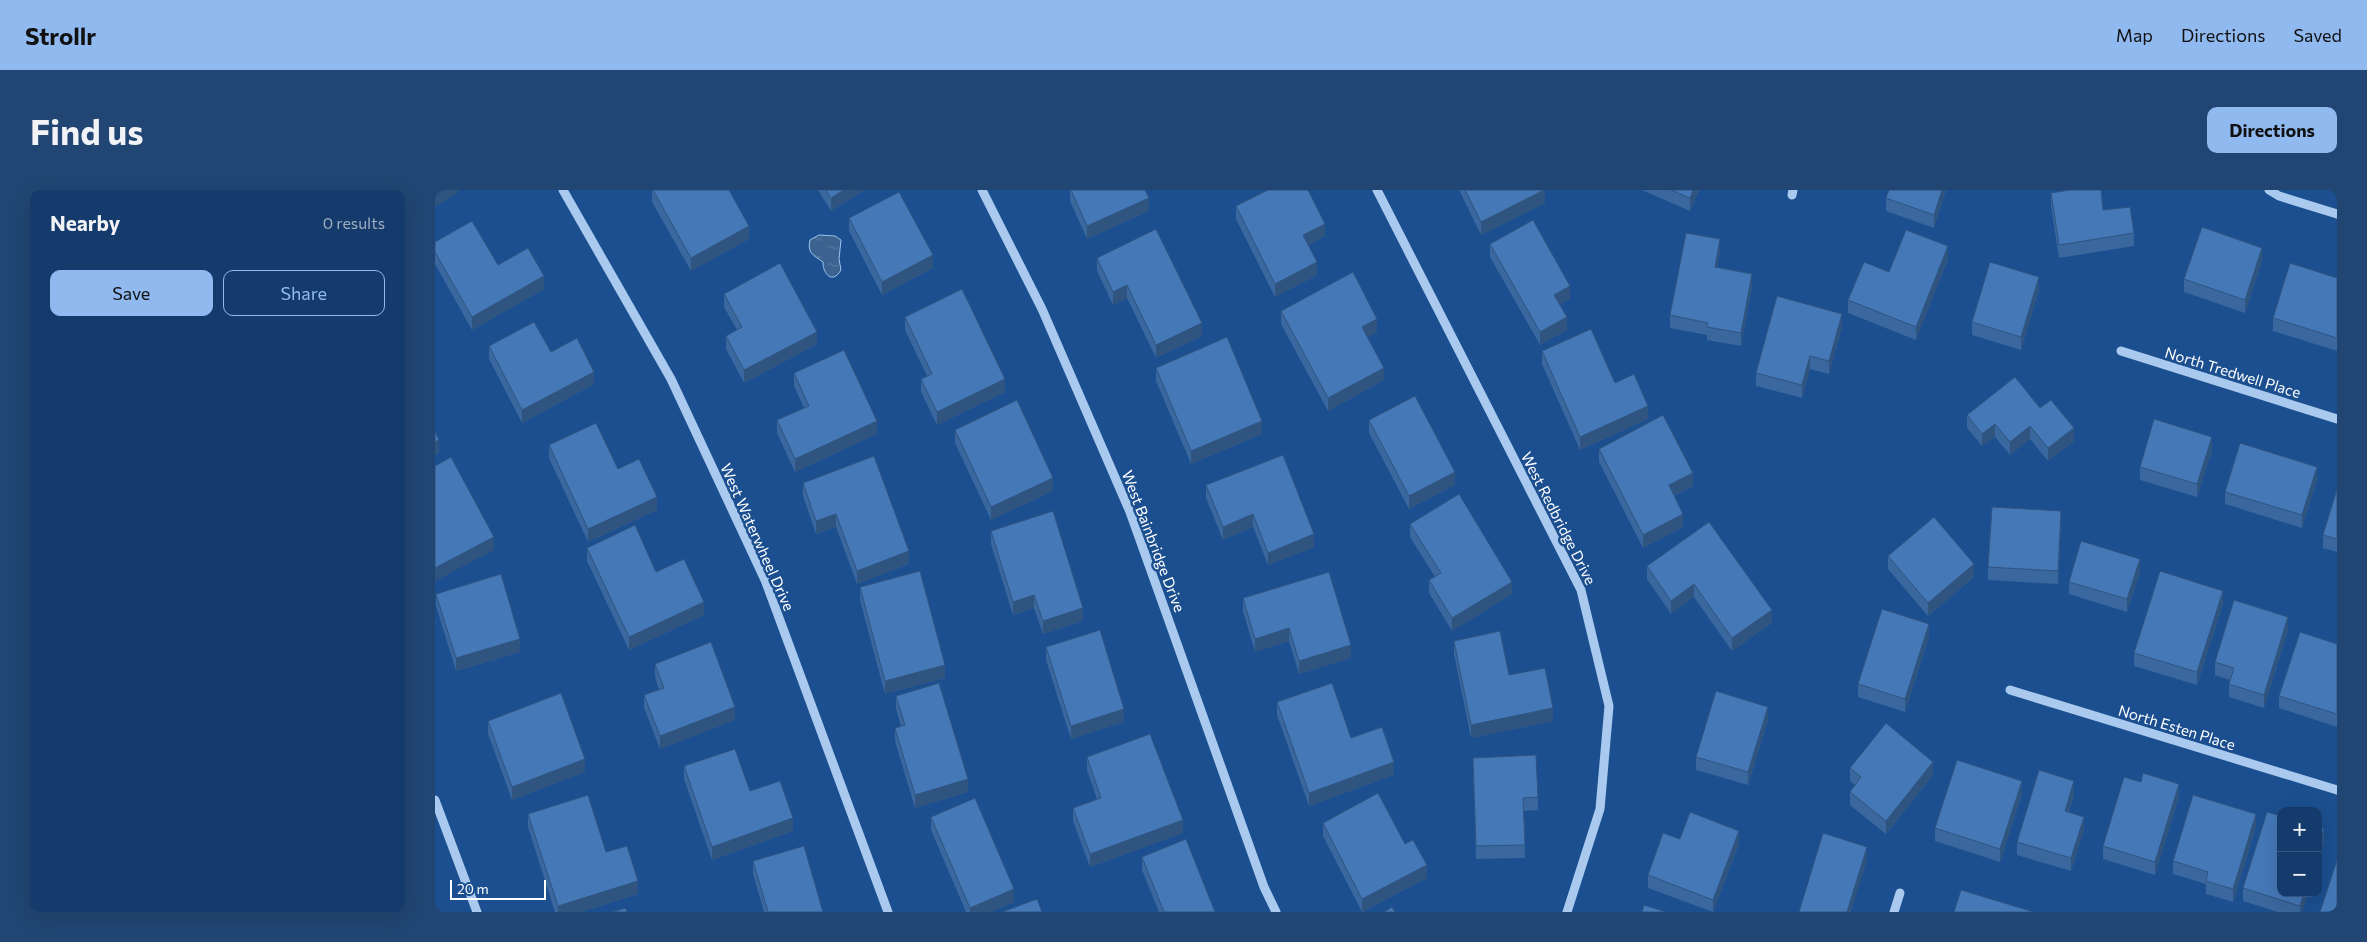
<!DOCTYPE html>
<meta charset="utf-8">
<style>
body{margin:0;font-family:Commissioner,sans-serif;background:#214673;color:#f1f3f6}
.controls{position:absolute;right:15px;bottom:15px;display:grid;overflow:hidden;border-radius:10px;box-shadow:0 5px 20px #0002}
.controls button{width:45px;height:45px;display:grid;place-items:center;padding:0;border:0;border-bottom:1px solid #33557e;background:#143b6b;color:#f1f3f6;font:25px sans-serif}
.scale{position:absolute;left:15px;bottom:12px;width:96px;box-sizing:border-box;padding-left:5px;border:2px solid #fff;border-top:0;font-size:14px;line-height:18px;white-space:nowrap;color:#fff;-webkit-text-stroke:4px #1b4f8f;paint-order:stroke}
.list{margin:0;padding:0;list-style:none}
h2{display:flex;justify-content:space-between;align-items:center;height:65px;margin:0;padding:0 20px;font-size:21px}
h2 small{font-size:16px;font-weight:400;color:#9dadc1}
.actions{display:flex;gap:10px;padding:15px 20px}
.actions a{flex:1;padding:11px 0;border:1px solid #90b9f0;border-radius:10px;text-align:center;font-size:18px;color:#90b9f0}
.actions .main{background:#90b9f0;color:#111}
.map{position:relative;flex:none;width:1902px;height:722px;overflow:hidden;border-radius:10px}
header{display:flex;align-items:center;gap:30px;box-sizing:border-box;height:70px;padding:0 25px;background:#90b9f0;color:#111}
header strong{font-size:24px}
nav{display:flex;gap:28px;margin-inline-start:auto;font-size:18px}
.intro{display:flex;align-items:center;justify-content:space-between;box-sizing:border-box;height:120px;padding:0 30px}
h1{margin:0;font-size:35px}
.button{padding:12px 22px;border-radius:10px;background:#90b9f0;color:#111;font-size:18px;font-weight:700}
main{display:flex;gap:30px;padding:0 30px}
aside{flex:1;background:#143b6b;border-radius:10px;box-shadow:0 5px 20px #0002}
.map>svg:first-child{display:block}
</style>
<header>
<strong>Strollr</strong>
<nav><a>Map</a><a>Directions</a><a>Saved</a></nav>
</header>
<div class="intro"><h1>Find us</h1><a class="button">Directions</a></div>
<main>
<aside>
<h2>Nearby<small>0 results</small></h2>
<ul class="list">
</ul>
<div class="actions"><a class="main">Save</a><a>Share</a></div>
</aside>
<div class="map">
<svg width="1902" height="722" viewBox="0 0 1902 722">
<defs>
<pattern id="water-ripples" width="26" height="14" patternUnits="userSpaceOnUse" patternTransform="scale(1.25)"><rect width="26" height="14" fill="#3c6290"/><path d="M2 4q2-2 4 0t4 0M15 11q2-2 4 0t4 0" fill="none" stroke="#597aa1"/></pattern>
</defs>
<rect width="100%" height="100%" fill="#1b4f8f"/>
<path fill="url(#water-ripples)" stroke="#9cc4f0" d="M384,45L400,46L406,50L404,69L406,80C398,94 388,85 388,72C378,65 372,63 375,50Z"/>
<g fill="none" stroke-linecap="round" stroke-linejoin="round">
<g stroke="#a9c9ee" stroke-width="9">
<polyline points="128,0 236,189 330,390 453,722"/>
<polyline points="547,0 607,119 695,322 829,697 841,722"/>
<polyline points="942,0 1146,400 1174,516 1165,619 1132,722"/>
<polyline points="1834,0 1844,6 1902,24"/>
<polyline points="1357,5 1358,0"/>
<polyline points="1686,161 1902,229"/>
<polyline points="1575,500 1902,600"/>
<polyline points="0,610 42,722"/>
<polyline points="1459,722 1465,703"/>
</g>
</g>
<g fill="#3a679d">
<polygon points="217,0 294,0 314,49 256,81 217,12"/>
<polygon points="383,0 429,0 396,21"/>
<polygon points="634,0 710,0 714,21 652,49 635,11 635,2"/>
<polygon points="1024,0 1110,0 1110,13 1046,45"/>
<polygon points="1207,0 1264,0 1255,21"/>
<polygon points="1511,0 1499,38 1451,21 1451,8"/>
<polygon points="1616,3 1668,20 1699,43 1699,56 1624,68 1616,16"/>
<polygon points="801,16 890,46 874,55 882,85 840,107 801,29"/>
<polygon points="414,28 498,78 447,105 414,41"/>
<polygon points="0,52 63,75 109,99 37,140 0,74"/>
<polygon points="1055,54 1135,109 1125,114 1132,140 1105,155 1055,67"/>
<polygon points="1285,62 1282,77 1317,97 1306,156 1272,150 1272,145 1235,138 1235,125"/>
<polygon points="662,68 767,146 721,168 692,108 678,115 662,81"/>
<polygon points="1513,69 1481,150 1413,123 1413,110 1454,82"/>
<polygon points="1827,71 1810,123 1749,102 1749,89"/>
<polygon points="1902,88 1902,161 1838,141 1838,128"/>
<polygon points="1604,100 1586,160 1537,145 1537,132"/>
<polygon points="289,104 382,154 309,193 291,159 291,146 302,140 289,117"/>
<polygon points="846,121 942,142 932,147 949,190 893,221 846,134"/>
<polygon points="470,127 570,202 502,235 486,202 486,189 492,186 470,140"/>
<polygon points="1407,137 1394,184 1375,179 1367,208 1321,196 1321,183"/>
<polygon points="54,156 116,162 159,194 87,233 54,169"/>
<polygon points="1107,161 1180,193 1213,229 1145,260 1107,174"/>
<polygon points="721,178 827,244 756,274 721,191"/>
<polygon points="359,183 442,244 360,282 342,243 342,230 369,218 359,196"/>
<polygon points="1605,218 1639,251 1613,271 1595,249 1575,265 1560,247 1547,256 1532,238 1532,225"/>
<polygon points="934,230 1020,295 974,319 934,243"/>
<polygon points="520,240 618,301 556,330 520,253"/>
<polygon points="114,255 183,279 222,320 153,352 114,268"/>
<polygon points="1164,259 1258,296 1239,306 1248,337 1208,358 1164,272"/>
<polygon points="1777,260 1762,307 1705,290 1705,277"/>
<polygon points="1882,290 1867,338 1790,314 1790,302"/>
<polygon points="368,293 474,374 422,394 401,337 381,344 368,306"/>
<polygon points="771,295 879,357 833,375 818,337 788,350 771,308"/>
<polygon points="1902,299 1902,362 1888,358 1888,345"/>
<polygon points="1274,332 1337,433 1297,461 1259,407 1236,424 1212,389 1212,376"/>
<polygon points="975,334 1077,404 1017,441 994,403 994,390 1000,387 975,347"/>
<polygon points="1626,334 1623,394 1553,390 1553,377"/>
<polygon points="556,341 648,431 608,444 599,418 578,425 556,354"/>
<polygon points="152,358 221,382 269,425 194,460 152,371"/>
<polygon points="1453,366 1539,387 1493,426 1453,379"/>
<polygon points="1705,382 1692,422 1634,404 1634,392"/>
<polygon points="425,397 510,488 450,504 425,410"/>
<polygon points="1,404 85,462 21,481 1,416"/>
<polygon points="808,408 916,468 864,484 854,451 820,462 808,421"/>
<polygon points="1788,414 1762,495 1699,476 1699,463"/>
<polygon points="1853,440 1829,518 1794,507 1794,494 1795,490 1780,485 1780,472"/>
<polygon points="1494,447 1470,522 1423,507 1423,494"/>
<polygon points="1019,451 1074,485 1118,531 1036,548 1019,464"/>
<polygon points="1902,454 1902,537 1844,518 1844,506"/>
<polygon points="611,457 689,532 636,549 611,470"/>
<polygon points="220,474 300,530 225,559 209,518 209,505 224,500 220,487"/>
<polygon points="461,506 533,602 480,618 460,551 460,538 466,536 461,519"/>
<polygon points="842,512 916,548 959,585 874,616 842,525"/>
<polygon points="1333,530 1313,595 1261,580 1261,567"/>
<polygon points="53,531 150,582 77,610 53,544"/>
<polygon points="652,567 748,643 655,677 638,631 638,618 662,609 652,580"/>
<polygon points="1038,568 1103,607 1103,620 1089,621 1090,668 1041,669"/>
<polygon points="249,576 315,601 358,641 277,670 249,589"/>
<polygon points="1415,578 1498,585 1451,644 1415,615 1415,602 1420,595 1415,591"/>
<polygon points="1587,604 1565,672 1500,651 1500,638"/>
<polygon points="1639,604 1634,622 1649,640 1636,681 1582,665 1582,652"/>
<polygon points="1744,607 1720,685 1668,669 1668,656"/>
<polygon points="93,624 171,662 203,704 146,722 120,722 93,637"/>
<polygon points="496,627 579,712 556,722 531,722 496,640"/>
<polygon points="888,633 970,654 992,688 927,722 888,646"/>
<polygon points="1821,637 1798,712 1771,704 1771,694 1738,684 1738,671"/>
<polygon points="1245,649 1304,654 1278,722 1213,698 1213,685"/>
<polygon points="707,667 780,722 724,722 707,680"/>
<polygon points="318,671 388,722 329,722 318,684"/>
<polygon points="1808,698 1846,703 1873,703 1867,722 1843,722 1808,711"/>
</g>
<g fill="#305480">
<polygon points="6,0 23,0 23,3 0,17 0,4"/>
<polygon points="409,0 429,0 396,21 396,8"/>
<polygon points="1110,0 1110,13 1046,45 1046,32"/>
<polygon points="1258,0 1264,0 1255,21 1255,8"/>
<polygon points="1507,0 1511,0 1499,38 1499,25"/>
<polygon points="714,8 714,21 652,49 652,36"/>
<polygon points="890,34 890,46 868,58 868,45"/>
<polygon points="314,36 314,49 256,81 256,68"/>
<polygon points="1285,49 1285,62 1280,90 1280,77"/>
<polygon points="1513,56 1513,69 1481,150 1481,137"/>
<polygon points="1827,58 1827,71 1810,123 1810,110"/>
<polygon points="498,65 498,78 447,105 447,92"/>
<polygon points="882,72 882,85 840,107 840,94"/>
<polygon points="1317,84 1317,97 1306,156 1306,143"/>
<polygon points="109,86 109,99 37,140 37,127"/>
<polygon points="1604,87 1604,100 1586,160 1586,147"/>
<polygon points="692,95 692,108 678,115 678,102"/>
<polygon points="1135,96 1135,109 1119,118 1119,105"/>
<polygon points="1407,124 1407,137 1394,184 1394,171"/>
<polygon points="1132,127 1132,140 1105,155 1105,142"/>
<polygon points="942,129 942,142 927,150 927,137"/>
<polygon points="767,133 767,146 721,168 721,155"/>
<polygon points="382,142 382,154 309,193 309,180"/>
<polygon points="1375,166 1375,179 1367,208 1367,195"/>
<polygon points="949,178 949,190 893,221 893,208"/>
<polygon points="159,182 159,194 87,233 87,220"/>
<polygon points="570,189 570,202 502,235 502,222"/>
<polygon points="1213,216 1213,229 1145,260 1145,247"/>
<polygon points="442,231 442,244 360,282 360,269"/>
<polygon points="827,231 827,244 756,274 756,261"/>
<polygon points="1560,234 1560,247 1547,256 1547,244"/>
<polygon points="1595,236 1595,249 1575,265 1575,252"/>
<polygon points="1639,238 1639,251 1613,271 1613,258"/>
<polygon points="1777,247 1777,260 1762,307 1762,294"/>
<polygon points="4,250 4,263 0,265 0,252"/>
<polygon points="1882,277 1882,290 1867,338 1867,325"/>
<polygon points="1020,282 1020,295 974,319 974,306"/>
<polygon points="1258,283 1258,296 1234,308 1234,295"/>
<polygon points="618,288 618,301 556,330 556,317"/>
<polygon points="222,307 222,320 153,352 153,339"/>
<polygon points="1626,321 1626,334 1623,394 1623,381"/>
<polygon points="401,324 401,337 381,344 381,331"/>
<polygon points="818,324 818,337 788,350 788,337"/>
<polygon points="1248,324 1248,337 1208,358 1208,345"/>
<polygon points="879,344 879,357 833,375 833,363"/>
<polygon points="59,347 59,360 0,391 0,378"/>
<polygon points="474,361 474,374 422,394 422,381"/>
<polygon points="1705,369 1705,382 1692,422 1692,409"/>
<polygon points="1539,374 1539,387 1493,426 1493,413"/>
<polygon points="1077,392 1077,404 1017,441 1017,428"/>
<polygon points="1259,394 1259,407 1236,424 1236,411"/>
<polygon points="1788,401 1788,414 1762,495 1762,482"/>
<polygon points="599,405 599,418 578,425 578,412"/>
<polygon points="269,412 269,425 194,460 194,447"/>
<polygon points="648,418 648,431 608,444 608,431"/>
<polygon points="1337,420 1337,433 1297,461 1297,448"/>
<polygon points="1853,427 1853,440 1829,518 1829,505"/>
<polygon points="1494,434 1494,447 1470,522 1470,509"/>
<polygon points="854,438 854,451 820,462 820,449"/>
<polygon points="85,449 85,462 21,481 21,468"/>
<polygon points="916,455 916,468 864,484 864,471"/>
<polygon points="510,475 510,488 450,504 450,491"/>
<polygon points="300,517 300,530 225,559 225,546"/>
<polygon points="1333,517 1333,530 1313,595 1313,582"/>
<polygon points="1118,518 1118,531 1036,548 1036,535"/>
<polygon points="689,519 689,532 636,549 636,536"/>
<polygon points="150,569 150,582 77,610 77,597"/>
<polygon points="959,572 959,585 874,616 874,603"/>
<polygon points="1498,572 1498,585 1451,644 1451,631"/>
<polygon points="533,589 533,602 480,618 480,605"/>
<polygon points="1587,591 1587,604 1565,672 1565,659"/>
<polygon points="1639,591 1639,604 1630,634 1630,621"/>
<polygon points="1744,594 1744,607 1720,685 1720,672"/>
<polygon points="1821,624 1821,637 1798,712 1798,699"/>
<polygon points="1649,627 1649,640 1636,681 1636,668"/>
<polygon points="358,628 358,641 277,670 277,657"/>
<polygon points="748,630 748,643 655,677 655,664"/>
<polygon points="1889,639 1889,652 1883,670 1883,657"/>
<polygon points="1304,641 1304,654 1278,722 1278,710"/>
<polygon points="1432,657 1432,670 1416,722 1412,722"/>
<polygon points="992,675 992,688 927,722 927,709"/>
<polygon points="203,691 203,704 146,722 123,722 123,716"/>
<polygon points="579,699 579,712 556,722 535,722 535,718"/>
<polygon points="1869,703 1873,703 1867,722 1865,722 1865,716"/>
</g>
<g fill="#4478b7" stroke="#305480">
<polygon points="0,0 6,0 0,4"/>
<polygon points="218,0 294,0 314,36 256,68"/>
<polygon points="391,0 409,0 396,8"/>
<polygon points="636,0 710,0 714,8 652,36"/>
<polygon points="833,0 873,0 890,34 868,45 882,72 840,94 801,16"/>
<polygon points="1030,0 1109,0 1046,32"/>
<polygon points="1236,0 1258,0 1255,8"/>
<polygon points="1454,0 1507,0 1499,25 1451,8"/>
<polygon points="1635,0 1666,0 1668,20 1695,17 1699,43 1624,55 1616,3"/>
<polygon points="464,2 498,65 447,92 414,28"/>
<polygon points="1098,30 1135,96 1119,105 1132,127 1105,142 1055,54"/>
<polygon points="37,31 63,75 93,58 109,86 37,127 0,62 0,52"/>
<polygon points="1767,37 1827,58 1810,110 1749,89"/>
<polygon points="721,39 767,133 721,155 692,95 678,102 662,68"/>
<polygon points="1471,40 1513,56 1481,137 1413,110 1429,72 1454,82"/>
<polygon points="1251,43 1285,49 1280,77 1317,84 1306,143 1272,137 1273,133 1235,125"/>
<polygon points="1555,72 1604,87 1586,147 1537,132"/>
<polygon points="345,73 382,142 309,180 291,146 307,137 289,104"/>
<polygon points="1855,73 1902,88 1902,148 1838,128"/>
<polygon points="918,82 942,129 927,137 949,178 893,208 846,121"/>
<polygon points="527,99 570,189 502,222 486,189 497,184 470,127"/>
<polygon points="1342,106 1407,124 1394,171 1375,166 1367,195 1321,183"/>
<polygon points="99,132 116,162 142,148 159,182 87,220 54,156"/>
<polygon points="1156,139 1180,193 1199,184 1213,216 1145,247 1107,161"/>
<polygon points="792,147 827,231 756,261 721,178"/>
<polygon points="409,160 442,231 360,269 342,230 374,216 359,183"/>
<polygon points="1580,187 1605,218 1616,210 1639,238 1613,258 1595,236 1575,252 1560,234 1547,244 1532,225"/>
<polygon points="980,206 1020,282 974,306 934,230"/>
<polygon points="582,210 618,288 556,317 520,240"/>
<polygon points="1228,225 1258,283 1234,295 1248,324 1208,345 1164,259"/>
<polygon points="1719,229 1777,247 1762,294 1705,277"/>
<polygon points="161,233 183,279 204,269 222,307 153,339 114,255"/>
<polygon points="0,242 4,250 0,252"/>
<polygon points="1805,253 1882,277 1867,325 1790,302"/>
<polygon points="848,265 879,344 833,363 818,324 788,337 771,295"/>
<polygon points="439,266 474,361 422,381 401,324 381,331 368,293"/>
<polygon points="16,267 59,347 0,378 0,276"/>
<polygon points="1902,299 1902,349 1888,345"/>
<polygon points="1024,304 1077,392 1017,428 994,390 1006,383 975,334"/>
<polygon points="1557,317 1626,321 1623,381 1553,377"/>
<polygon points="618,321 648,418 608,431 599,405 578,412 556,341"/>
<polygon points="1499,327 1539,374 1493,413 1453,366"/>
<polygon points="1274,332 1337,420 1297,448 1259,394 1236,411 1212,376"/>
<polygon points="200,335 221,382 249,369 269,412 194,447 152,358"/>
<polygon points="1646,351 1705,369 1692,409 1634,392"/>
<polygon points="485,381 510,475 450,491 425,397"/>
<polygon points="1725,381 1788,401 1762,482 1699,463"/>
<polygon points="894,382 916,455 864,471 854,438 820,449 808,408"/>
<polygon points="66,384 85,449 21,468 1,404"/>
<polygon points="1799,410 1853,427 1829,505 1794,494 1799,478 1780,472"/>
<polygon points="1447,419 1494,434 1470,509 1423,494"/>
<polygon points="665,440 689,519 636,536 611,457"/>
<polygon points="1065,441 1074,485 1110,478 1118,518 1036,535 1019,451"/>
<polygon points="1865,442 1902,454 1902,524 1844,506"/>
<polygon points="276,452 300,517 225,546 209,505 229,498 220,474"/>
<polygon points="504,493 533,589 480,605 460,538 470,535 461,506"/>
<polygon points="897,493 916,548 947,537 959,572 874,603 842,512"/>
<polygon points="1281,501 1333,517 1313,582 1261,567"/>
<polygon points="126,503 150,569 77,597 53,531"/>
<polygon points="1451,533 1498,572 1451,631 1415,602 1426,587 1415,578"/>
<polygon points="715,544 748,630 655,664 638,618 666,608 652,567"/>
<polygon points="300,559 315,601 345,591 358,628 277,657 249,576"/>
<polygon points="1101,565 1103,607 1088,608 1090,655 1041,656 1038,568"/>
<polygon points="1522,570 1587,591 1565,659 1500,638"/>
<polygon points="1604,580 1639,591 1630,621 1649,627 1636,668 1582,652"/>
<polygon points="1708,583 1744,594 1720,672 1668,656 1689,587 1706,592"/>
<polygon points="943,603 970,654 978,650 992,675 927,709 888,633"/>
<polygon points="153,605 171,662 192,656 203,691 123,716 93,624"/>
<polygon points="1758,605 1821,624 1798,699 1771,691 1773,682 1738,671"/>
<polygon points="540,608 579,699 535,718 496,627"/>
<polygon points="1255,622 1304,641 1278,710 1213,685 1228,643 1245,649"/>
<polygon points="1832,622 1846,626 1846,703 1869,703 1865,716 1808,698"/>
<polygon points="1883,638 1889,639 1883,657"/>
<polygon points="1388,643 1432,657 1412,722 1364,722"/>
<polygon points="751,649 780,722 729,722 707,667"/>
<polygon points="369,656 388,722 333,722 318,671"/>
<polygon points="1902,670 1902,722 1885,722"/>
<polygon points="1526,700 1599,722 1519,722"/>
<polygon points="602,709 607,722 567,722"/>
<polygon points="1209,715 1231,722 1207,722"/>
<polygon points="957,717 960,722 949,722"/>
<polygon points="191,718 192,722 177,722"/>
</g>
<g text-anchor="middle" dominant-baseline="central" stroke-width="5" stroke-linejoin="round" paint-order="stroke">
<g font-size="15" fill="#fff" stroke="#1b4f8f">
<text transform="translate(1798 182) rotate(17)">North Tredwell Place</text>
<text transform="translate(1124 328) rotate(63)">West Redbridge Drive</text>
<text transform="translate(323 347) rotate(66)">West Waterwheel Drive</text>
<text transform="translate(719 351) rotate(69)">West Bainbridge Drive</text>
<text transform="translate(1742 537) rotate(17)">North Esten Place</text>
</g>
</g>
</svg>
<div class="controls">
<button>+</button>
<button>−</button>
</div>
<div class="scale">20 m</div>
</div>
</main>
